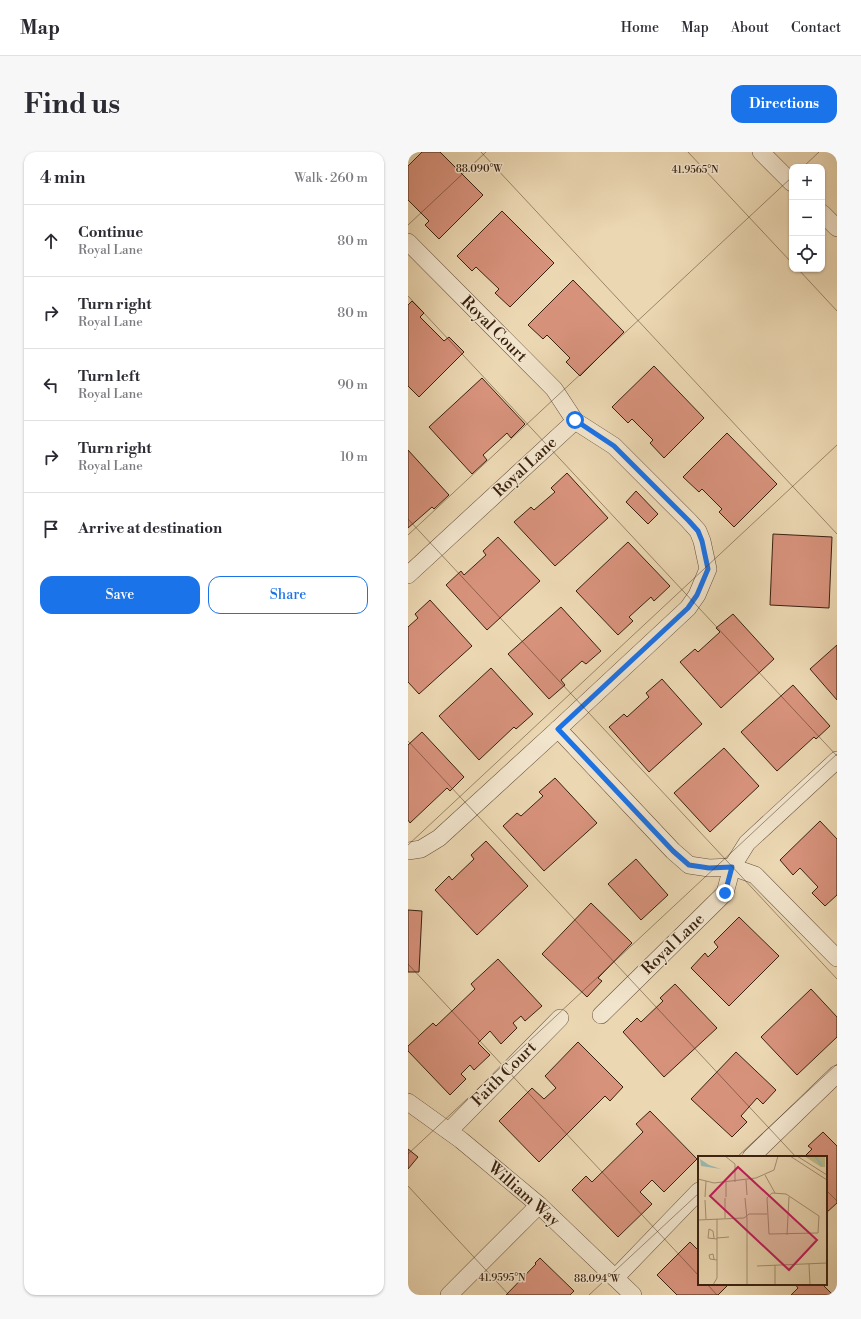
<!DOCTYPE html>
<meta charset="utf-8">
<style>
body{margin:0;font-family:"Libre Bodoni",serif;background:#f7f7f7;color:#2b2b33}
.controls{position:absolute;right:12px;top:12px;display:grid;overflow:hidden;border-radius:8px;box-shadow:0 1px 3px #0004}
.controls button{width:36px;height:36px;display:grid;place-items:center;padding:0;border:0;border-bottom:1px solid #e1e1e2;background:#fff;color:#2b2b33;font:20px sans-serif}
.stop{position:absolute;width:12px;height:12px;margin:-9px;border:3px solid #1a73e8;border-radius:50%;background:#fff}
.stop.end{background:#1a73e8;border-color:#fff;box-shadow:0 1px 4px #0008}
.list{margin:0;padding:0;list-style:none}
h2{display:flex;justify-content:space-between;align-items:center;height:52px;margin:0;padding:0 16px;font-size:17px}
h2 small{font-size:13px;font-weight:400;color:#7c7c81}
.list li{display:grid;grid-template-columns:26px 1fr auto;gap:12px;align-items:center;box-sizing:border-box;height:72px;padding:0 16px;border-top:1px solid #e1e1e2}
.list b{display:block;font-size:15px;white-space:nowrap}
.list p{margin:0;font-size:13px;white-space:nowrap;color:#7c7c81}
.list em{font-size:13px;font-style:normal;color:#7c7c81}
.actions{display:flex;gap:8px;padding:12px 16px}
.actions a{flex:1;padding:9px 0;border:1px solid #1a73e8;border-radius:12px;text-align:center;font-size:14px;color:#1a73e8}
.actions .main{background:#1a73e8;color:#fff}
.icon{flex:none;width:22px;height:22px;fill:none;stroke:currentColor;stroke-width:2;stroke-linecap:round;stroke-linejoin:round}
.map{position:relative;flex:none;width:429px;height:1143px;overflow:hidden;border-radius:12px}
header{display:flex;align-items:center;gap:24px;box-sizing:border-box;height:56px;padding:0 20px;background:#fff;border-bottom:1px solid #e1e1e2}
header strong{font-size:19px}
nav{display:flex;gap:22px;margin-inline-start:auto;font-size:14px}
.intro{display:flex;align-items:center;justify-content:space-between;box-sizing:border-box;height:96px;padding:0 24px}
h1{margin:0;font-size:28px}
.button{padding:10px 18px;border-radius:12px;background:#1a73e8;color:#fff;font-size:14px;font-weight:700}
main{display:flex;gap:24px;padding:0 24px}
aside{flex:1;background:#fff;border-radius:12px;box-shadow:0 1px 3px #0004}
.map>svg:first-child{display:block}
</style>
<header>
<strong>Map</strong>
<nav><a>Home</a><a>Map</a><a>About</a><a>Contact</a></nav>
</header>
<div class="intro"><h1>Find us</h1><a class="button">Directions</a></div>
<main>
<aside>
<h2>4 min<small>Walk · 260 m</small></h2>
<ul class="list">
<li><svg class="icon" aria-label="ahead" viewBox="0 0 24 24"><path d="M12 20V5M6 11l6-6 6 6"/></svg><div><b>Continue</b><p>Royal Lane</p></div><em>80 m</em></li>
<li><svg class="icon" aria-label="right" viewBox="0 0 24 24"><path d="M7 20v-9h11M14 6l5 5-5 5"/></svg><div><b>Turn right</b><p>Royal Lane</p></div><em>80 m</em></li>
<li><svg class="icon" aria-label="left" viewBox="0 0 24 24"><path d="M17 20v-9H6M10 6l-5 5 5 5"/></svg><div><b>Turn left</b><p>Royal Lane</p></div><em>90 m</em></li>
<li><svg class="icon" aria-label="right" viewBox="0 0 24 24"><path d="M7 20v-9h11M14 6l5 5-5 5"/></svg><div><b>Turn right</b><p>Royal Lane</p></div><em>10 m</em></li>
<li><svg class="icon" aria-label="arrive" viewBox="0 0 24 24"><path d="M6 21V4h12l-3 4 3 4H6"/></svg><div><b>Arrive at destination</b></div></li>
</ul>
<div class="actions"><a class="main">Save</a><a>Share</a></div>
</aside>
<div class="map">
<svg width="429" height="1143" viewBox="0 0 429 1143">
<rect width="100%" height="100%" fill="#ebd7b2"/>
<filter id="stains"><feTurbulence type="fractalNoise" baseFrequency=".005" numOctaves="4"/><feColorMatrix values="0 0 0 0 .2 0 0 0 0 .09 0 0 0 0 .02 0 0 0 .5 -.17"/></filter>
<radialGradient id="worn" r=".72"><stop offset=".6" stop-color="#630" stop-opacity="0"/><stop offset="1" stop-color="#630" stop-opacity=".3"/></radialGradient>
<g fill="#d7927c" stroke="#3a210f">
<polygon points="14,0 32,0 75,43 31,87 17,73 21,69 0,48 0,14"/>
<polygon points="94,59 146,111 102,155 87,141 91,137 68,115 64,119 49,104"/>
<polygon points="165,128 216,180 172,224 158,210 162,206 139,183 135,187 120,173"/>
<polygon points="4,149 16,161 12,165 36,189 41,185 56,200 11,245 0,234 0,153"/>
<polygon points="246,214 296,266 256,306 242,291 245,288 224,267 220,271 204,255"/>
<polygon points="74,226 117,272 103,286 99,281 75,303 79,308 64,322 21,275"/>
<polygon points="319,281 369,332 326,375 311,360 314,357 294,337 291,340 275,325"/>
<polygon points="0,298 41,343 26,357 24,355 0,376"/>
<polygon points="159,321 200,366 147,414 106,370 123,355 126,358 147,340 143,336"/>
<polygon points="228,339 250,362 240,372 218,350"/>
<polygon points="365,382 424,385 421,456 362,453"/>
<polygon points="90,385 132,429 79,478 38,433 53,419 56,423 78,403 75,399"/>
<polygon points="220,390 262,434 246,449 243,445 221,465 225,469 210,483 168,439"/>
<polygon points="22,448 64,494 11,542 0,530 0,475 10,466 7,462"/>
<polygon points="153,455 193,499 178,512 174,509 153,528 157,533 141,547 100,502"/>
<polygon points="325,462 366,507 313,556 272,510 287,497 290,500 312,480 308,476"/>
<polygon points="429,493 429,548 402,517"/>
<polygon points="83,516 125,562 108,577 106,575 71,608 31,564"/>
<polygon points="254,527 294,572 241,620 201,575 216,562 219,565 241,545 238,541"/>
<polygon points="385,533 422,574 408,587 406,585 369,619 333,580"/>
<polygon points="14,580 56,625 42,639 39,636 2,671 0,668 0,593"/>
<polygon points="316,596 351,634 302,680 266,641"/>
<polygon points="147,626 189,671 136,719 95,674 109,661 113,664 135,644 131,640"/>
<polygon points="412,669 429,687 429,743 417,754 404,741 410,735 392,716 385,723 372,708"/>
<polygon points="78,689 120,734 69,783 27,738 41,724 44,728 66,707 63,703"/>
<polygon points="228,707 260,743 233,768 200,732"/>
<polygon points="183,751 224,791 190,826 194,829 179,845 134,802"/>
<polygon points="0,758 14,759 11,820 0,820"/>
<polygon points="331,765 371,804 321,854 283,816 297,801 300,805 310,795 306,790"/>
<polygon points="90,807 134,854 117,869 113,864 105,871 109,876 93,892 82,879 70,891 82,903 66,918 62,913 53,922 58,927 42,943 0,899 0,894 25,871 28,874 67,837 63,832"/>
<polygon points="267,832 309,876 256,925 215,880 229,866 233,870 255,849 252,846"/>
<polygon points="403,837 429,865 429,885 389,923 353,885"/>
<polygon points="170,890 215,935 202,949 197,944 131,1010 91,969 124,936 136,947 148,936 137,924"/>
<polygon points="328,900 368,938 355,952 349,946 333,964 339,970 324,985 283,947"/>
<polygon points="242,959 289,1007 256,1040 244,1028 232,1040 244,1052 210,1085 164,1038 178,1024 184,1030 235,980 228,972"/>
<polygon points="415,980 429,994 429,1051 418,1061 418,1005 396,1005 404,997 400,994"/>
<polygon points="0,997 10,1005 0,1017"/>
<polygon points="282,1090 291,1099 291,1132 321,1132 310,1143 269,1143 249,1123"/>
<polygon points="132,1106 166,1139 162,1143 98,1143 128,1112 127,1111"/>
<polygon points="387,1132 414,1132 425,1143 383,1143 390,1136"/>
</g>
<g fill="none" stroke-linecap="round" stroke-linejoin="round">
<defs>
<g id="minor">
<polyline points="353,0 384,31"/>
<polyline points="414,61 429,76"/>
<polyline points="0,90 146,237 167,269 206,294 281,369 290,379 294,389 300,417 289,443 280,456 150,577 31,686 13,697 0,699"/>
<polyline points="0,423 167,269"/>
<polyline points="150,577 265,699 281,713 301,716 324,715 347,723 429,806"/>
<polyline points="193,863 317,741 324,715 339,691 429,608"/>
<polyline points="0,950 53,988 131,1053 225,1143"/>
<polyline points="41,979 152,866"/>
<polyline points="343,1005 429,922"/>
<polyline points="207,1126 291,1039"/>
<polyline points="41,1143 131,1053"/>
</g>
</defs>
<use href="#minor" stroke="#664e38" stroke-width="18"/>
<use href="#minor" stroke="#f2e5cd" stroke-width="17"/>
</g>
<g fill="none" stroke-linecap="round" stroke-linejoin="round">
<polyline stroke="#1a73e8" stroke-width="5" points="167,268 206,294 281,369 290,379 294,389 300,417 289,443 280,456 150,577 265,699 281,713 301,716 324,715 317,741"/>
</g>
<path fill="none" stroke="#3a210f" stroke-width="1" stroke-opacity="0.45" d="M73,0L429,382M280,0L384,111M395,15L411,0M0,73L78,0M390,117L429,159M0,144L429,604M0,367L429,827M0,383L384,25M0,589L388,1005M0,693L429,293M0,812L291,1124M0,1002L429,602M329,1005L429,912M0,1034L101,1143M418,1038L429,1049M299,1132L309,1143M181,1143L291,1041"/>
<g text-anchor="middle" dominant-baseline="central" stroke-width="3" stroke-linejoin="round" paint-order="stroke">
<g font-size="16" fill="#3a210f" stroke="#f2e5cd">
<text transform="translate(86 177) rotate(45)">Royal Court</text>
<text transform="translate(117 315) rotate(-43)">Royal Lane</text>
<text transform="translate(265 792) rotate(-44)">Royal Lane</text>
<text transform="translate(96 922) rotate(-45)">Faith Court</text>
<text transform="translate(116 1042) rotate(41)">William Way</text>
</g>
</g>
<g transform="translate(290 1004)">
<rect width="129" height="129" fill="#ebd7b2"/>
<path d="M106,0H127V11H123Z" fill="#bfbc87"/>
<path d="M2,3L11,9L23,13L3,10Z" fill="#98b9b0"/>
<path fill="none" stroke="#98b9b0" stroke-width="2" d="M117,0L124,10"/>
<path fill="none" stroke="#a48e71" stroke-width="1" d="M27,0L37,8V26M92,0L129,24M99,0L129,19M67,19L77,37M0,23L16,27L58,22L76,14L80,0M48,24L49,39M28,26V41M74,37L88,38L121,60L120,77L71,78L69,42ZM7,41L8,25M27,42V62M47,42L49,63V129M7,44L8,63M0,64L46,62L51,58H69M89,79L91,41M16,82L15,75L11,73L10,82L19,83M19,82L31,81M16,103L15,98L11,99L12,103L19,104M111,108L112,129M59,110L129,107M15,129L19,122V63M77,129V109"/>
<path fill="#c2185b" fill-opacity="0.15" stroke="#c2185b" stroke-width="2" d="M40,11L119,84L91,114L12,40Z"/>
<rect width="129" height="129" fill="none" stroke="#3a210f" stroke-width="2"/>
</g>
<g font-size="10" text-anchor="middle" fill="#3a210f" stroke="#f2e5cd" stroke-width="3" stroke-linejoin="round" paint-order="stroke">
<text x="71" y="20">88.090°W</text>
<text x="287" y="21">41.9565°N</text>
<text x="94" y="1129">41.9595°N</text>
<text x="189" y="1130">88.094°W</text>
</g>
<rect width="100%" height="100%" filter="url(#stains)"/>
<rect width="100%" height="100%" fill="url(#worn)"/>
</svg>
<div class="controls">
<button>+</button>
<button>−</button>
<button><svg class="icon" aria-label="locate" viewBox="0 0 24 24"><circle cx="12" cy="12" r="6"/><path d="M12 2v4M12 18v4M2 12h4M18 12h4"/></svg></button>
</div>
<div class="stop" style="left:167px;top:268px"></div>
<div class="stop end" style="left:317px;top:741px"></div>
</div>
</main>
